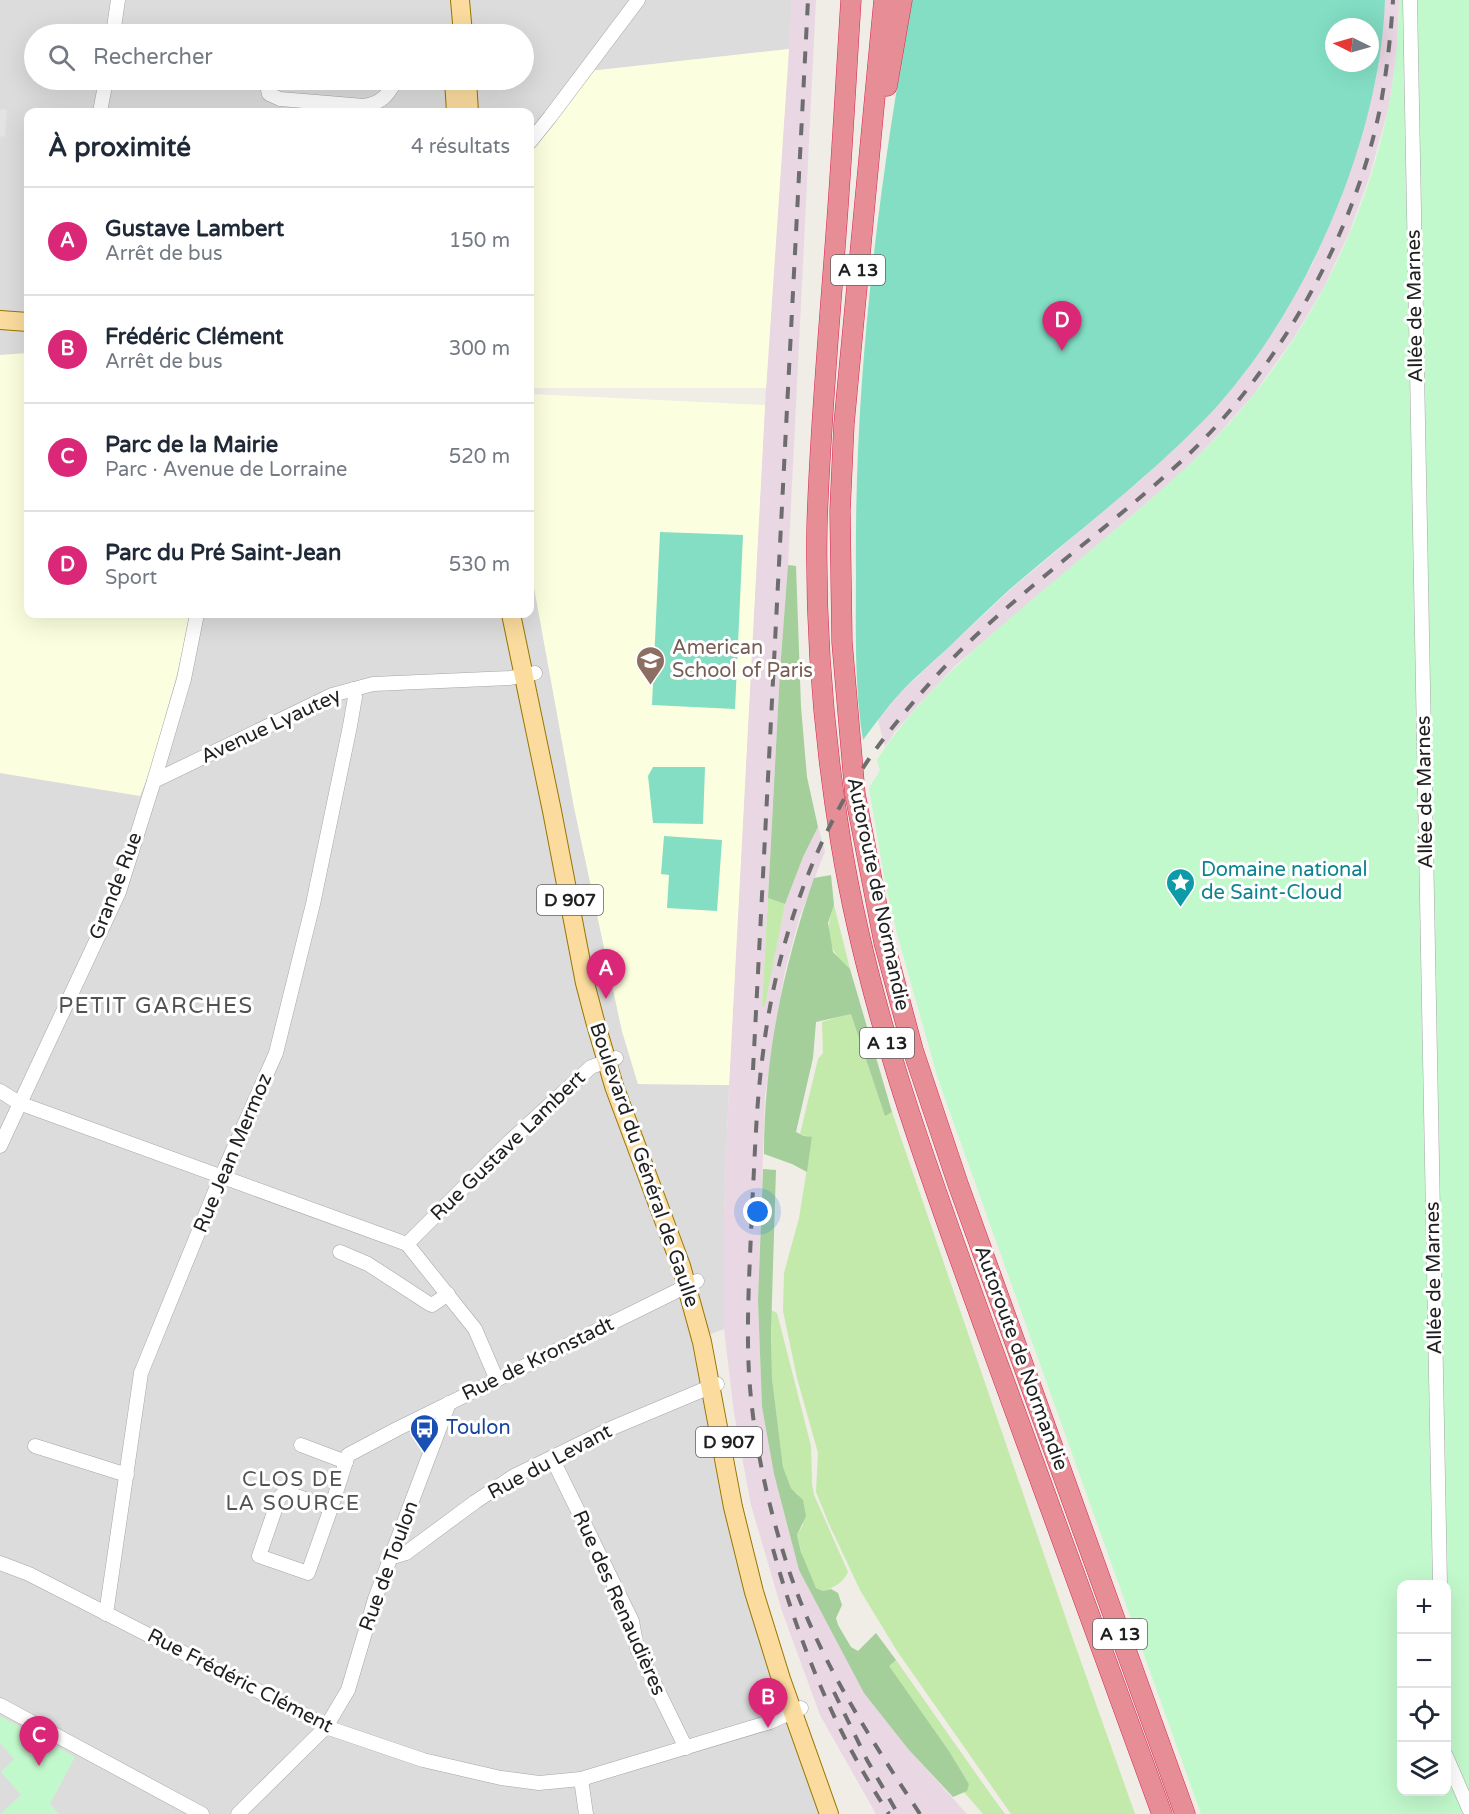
<!DOCTYPE html>
<html lang="fr">
<meta charset="utf-8">
<style>
body{margin:0;font-family:"Varela Round",sans-serif;background:#f2f2f3;color:#1f2937}
.controls{position:absolute;right:18px;bottom:18px;display:grid;overflow:hidden;border-radius:12px;box-shadow:0 6px 24px #0002}
.controls button{width:54px;height:54px;display:grid;place-items:center;padding:0;border:0;border-bottom:2px solid #e0e1e3;background:#fff;color:#1f2937;font:30px sans-serif}
.compass{position:absolute;left:1325px;top:18px;width:54px;height:54px;border-radius:50%;background:#fff;box-shadow:0 6px 24px #0002;rotate:275deg}
.you{position:absolute;left:758px;top:1212px;width:21px;height:21px;margin:-15px;border:4px solid #fff;border-radius:50%;background:#1a73e8;box-shadow:0 0 0 9px #1a73e833}
.badge{display:grid;place-items:center;width:39px;height:39px;border-radius:50%;background:#db2777;color:#fff;font-size:20px;font-weight:700}
.pin{position:absolute;translate:-50% -50px;filter:drop-shadow(0 2px 3px #0008)}
.pin::after{content:'';position:absolute;top:32px;width:21px;height:18px;background:inherit;clip-path:polygon(0 0,100% 0,50% 100%)}
.list{margin:0;padding:0;list-style:none}
h2{display:flex;justify-content:space-between;align-items:center;height:78px;margin:0;padding:0 24px;font-size:26px}
h2 small{font-size:20px;font-weight:400;color:#747a83}
.list li{display:grid;grid-template-columns:39px 1fr auto;gap:18px;align-items:center;box-sizing:border-box;height:108px;padding:0 24px;border-top:2px solid #e0e1e3}
.list b{display:block;font-size:22px;white-space:nowrap}
.list p{margin:0;font-size:20px;white-space:nowrap;color:#747a83}
.list em{font-size:20px;font-style:normal;color:#747a83}
.icon{flex:none;width:33px;height:33px;fill:none;stroke:currentColor;stroke-width:2;stroke-linecap:round;stroke-linejoin:round}
.map{position:relative;flex:none;width:1469px;height:1814px;overflow:hidden}
.search{position:absolute;background:#fff;box-shadow:0 6px 24px #0002;left:24px;top:24px;width:510px;height:66px;display:flex;align-items:center;gap:15px;box-sizing:border-box;padding:0 21px;border-radius:33px;color:#747a83;font-size:22px}
.panel{position:absolute;background:#fff;box-shadow:0 6px 24px #0002;left:24px;top:108px;width:510px;height:510px;border-radius:12px}
.map>svg:first-child{display:block}
</style>
<div class="map">
<svg width="1469" height="1814" viewBox="0 0 1469 1814">
<rect width="100%" height="100%" fill="#efede5"/>
<path fill="#dddcdc" fill-rule="evenodd" d="M0,0H792L789,49L590,71L530,148V112H28V614H530V565L574,807L622,1031L638,1084L729,1085L724,1215V1329L703,1337L744,1543L832,1814H0ZM34,34H524V80H34Z"/>
<g fill="#e9d7e3">
<polygon points="792,0 816,0 788,565 780,671 762,1006 765,1006 785,904 803,857 818,827 825,851 799,919 785,971 778,1011 765,1096 758,1300 762,1407 774,1474 799,1570 909,1750 967,1814 876,1814 820,1715 782,1611 751,1505 734,1413 724,1329 724,1215 729,1085 765,405"/>
<polygon points="1385,0 1399,0 1397,51 1389,106 1369,178 1349,233 1324,287 1293,339 1254,394 1216,437 1177,477 956,665 921,702 894,733 885,747 878,720 900,693 1010,590 1141,480 1197,427 1244,374 1312,265 1341,198 1359,143 1376,79"/>
</g>
<g fill="#fcffdf">
<polygon points="789,49 766,388 530,388 530,148 590,71"/>
<polygon points="28,353 28,614 190,614 179,667 149,774 140,796 0,773 0,355"/>
<polygon points="530,394 765,405 729,1085 638,1084 622,1031 574,807 530,565"/>
</g>
<g fill="#c3e9ab">
<polygon points="768,898 785,904 765,1006 762,1006"/>
<path d="M834,905L850,969C827,949 824,934 834,905Z"/>
<polygon points="851,1013 885,1115 892,1112 1074,1642 1135,1814 1011,1814 897,1651 860,1590 829,1524 816,1492 818,1453 797,1378 783,1311 784,1273 799,1218 812,1138 800,1134 818,1059 823,1053 822,1022"/>
<path d="M771,1310L777,1313L811,1446L812,1484L814,1495L848,1572C844,1582 832,1589 823,1591L816,1588L805,1566L797,1535L803,1525L799,1495L791,1488L783,1467L772,1378Z"/>
<polygon points="896,1660 991,1795 1005,1814 983,1814 964,1792 969,1784 949,1751 888,1666"/>
</g>
<g fill="#a4cf9a">
<polygon points="788,565 796,566 801,707 807,777 818,827 803,857 785,904 768,898 780,671"/>
<path d="M831,875L834,905L828,923L833,952L850,969L892,1112L885,1116L851,1014L816,1022L813,1058L796,1132L804,1136L812,1137L807,1172L792,1164L764,1154C764,1059 783,967 814,878Z"/>
<polygon points="763,1169 776,1170 771,1331 772,1378 783,1467 791,1488 803,1500 806,1516 797,1535 801,1552 816,1588 823,1591 831,1589 838,1593 842,1605 836,1618 838,1625 851,1647 858,1651 876,1633 896,1660 889,1666 949,1751 969,1784 967,1791 953,1797 909,1750 864,1693 799,1570 774,1474 762,1407 758,1300"/>
</g>
<g fill="#c2f9cc" fill-rule="evenodd">
<path d="M1399,0H1469V1814H1201L938,1079L897,934L885,882L869,788L880,770L877,760C926,684 998,629 1066,571C1132,515 1201,461 1254,394C1342,284 1399,141 1399,0ZM1402,1584H1446V1792H1402Z"/>
<polygon points="0,1716 75,1757 50,1804 59,1814 0,1814 21,1795 1,1772 14,1759 0,1743"/>
</g>
<g fill="#83dec4" fill-rule="evenodd">
<path d="M912,0H1385C1380,145 1299,328 1195,429C1137,487 1072,536 1010,589C989,608 969,628 949,647C933,662 916,676 901,692C887,707 875,724 863,740C854,684 856,628 856,572C854,380 878,189 912,0ZM1334,27H1370V63H1334Z"/>
<polygon points="660,532 743,535 735,709 652,705"/>
<polygon points="653,767 705,767 703,824 653,823 648,776"/>
<polygon points="664,836 722,840 717,911 667,908 669,875 661,874"/>
</g>
<polygon fill="#e3e3e3" points="0,109 7,110 5,137 0,136"/>
<g fill="none" stroke-linecap="round" stroke-linejoin="round">
<defs>
<g id="minor">
<polyline points="1410,0 1440,1584"/>
<polyline points="113,34 118,0"/>
<path d="M266,80L269,94L280,99L364,106C382,103 388,95 396,80"/>
<polyline points="100,112 106,80"/>
<polyline points="530,142 550,117 638,0"/>
<polyline points="154,781 332,695 373,684 510,678 535,673"/>
<polyline points="0,1091 19,1103 407,1244 475,1329 497,1380"/>
<polyline points="0,1146 119,892 154,781 184,679 197,614"/>
<polyline points="407,1244 508,1143 591,1067 616,1058"/>
<polyline points="340,1252 368,1264 428,1303 432,1305 448,1294"/>
<polyline points="301,1445 346,1462"/>
<polyline points="35,1446 127,1475"/>
<polyline points="552,1458 632,1621 637,1648 686,1748"/>
<polyline points="331,1508 308,1573 259,1556 279,1498 285,1492 331,1508 348,1455 397,1429 697,1281"/>
<polyline points="392,1554 396,1556 406,1553 475,1502 514,1476 612,1428 717,1384"/>
<polyline points="0,1563 29,1574 311,1718 326,1727 423,1760 501,1778 539,1783 581,1779 770,1722 801,1708"/>
<polyline points="106,1614 141,1373 218,1184 276,1053 313,904 350,726 355,697 354,689"/>
<polyline points="0,1705 202,1814"/>
<polyline points="1446,1756 1469,1809"/>
<polyline points="581,1779 586,1814"/>
<polyline points="238,1814 326,1727 348,1690 375,1599 449,1403"/>
</g>
<g id="major">
<polyline points="460,0 463,34"/>
<polyline points="454,80 456,112"/>
<polyline points="467,80 469,112"/>
<polyline points="0,320 28,322"/>
<polyline points="511,614 552,811 585,983 595,1021 614,1086 681,1266 702,1342 733,1507 754,1592 781,1679 829,1814"/>
</g>
<g id="highway">
<path d="M851,0C846,78 842,156 836,234C829,331 820,428 817,525C815,631 824,739 841,843C869,1014 930,1176 988,1337C1046,1496 1104,1655 1162,1814"/>
<polyline points="884,0 844,424 840,511 842,642 855,794 884,942 913,1050 958,1184 1185,1814"/>
<polyline points="887,86 902,0"/>
</g>
</defs>
<use href="#minor" stroke="#a6a6a6" stroke-width="15"/>
<use href="#major" stroke="#987601" stroke-width="20"/>
<use href="#highway" stroke="#da2551" stroke-width="21"/>
<use href="#minor" stroke="#fff" stroke-width="14"/>
<use href="#major" stroke="#fbdc9e" stroke-width="18"/>
<use href="#highway" stroke="#e68d95" stroke-width="20"/>
<g stroke="#6d6d6d" stroke-width="4" stroke-dasharray="12 12" stroke-linecap="butt">
<polyline points="753,1070 808,0"/>
<path d="M773,1549C799,1643 835,1732 889,1814"/>
<polyline points="834,1692 867,1760 898,1814"/>
<path d="M920,1814C866,1732 814,1652 785,1558C766,1498 753,1437 749,1374C746,1319 750,1264 752,1208C755,1156 756,1104 763,1053C776,940 820,817 892,728C920,693 950,659 983,629C1050,568 1123,516 1189,454C1282,365 1357,229 1381,103C1387,69 1391,34 1393,0"/>
</g>
</g>
<defs>
<symbol id="school-pin" viewBox="-11 -11 22 30"><path d="M0 17L-7.5 6A9.5 9.5 0 1 1 7.5 6Z" fill="#8d6e63" stroke="#fff"/><path d="M0-5L7-2L0 1L-7-2ZM-4 1L0 2.5L4 1V4Q0 6-4 4Z" fill="#fff"/></symbol>
<symbol id="sight-pin" viewBox="-11 -11 22 30"><path d="M0 17L-7.5 6A9.5 9.5 0 1 1 7.5 6Z" fill="#0f9aa8" stroke="#fff"/><path d="M0-6L1.8-2.2L6-1.7L2.9 1.2L3.7 5.4L0 3.3L-3.7 5.4L-2.9 1.2L-6-1.7L-1.8-2.2Z" fill="#fff"/></symbol>
<symbol id="bus-pin" viewBox="-11 -11 22 30"><path d="M0 17L-7.5 6A9.5 9.5 0 1 1 7.5 6Z" fill="#1a4fb4" stroke="#fff"/><path d="M-5-6H5V4H4V6H2V4H-2V6H-4V4H-5ZM-3.5-4V0h7V-4ZM-3.5 1.2v1.5H-2V1.2ZM2 1.2v1.5H3.5V1.2Z" fill="#fff"/></symbol>
</defs>
<g fill-rule="evenodd">
<use href="#school-pin" x="634" y="644" width="33" height="45"/>
<use href="#sight-pin" x="1164" y="866" width="33" height="45"/>
<use href="#bus-pin" x="408" y="1412" width="33" height="45"/>
</g>
<g text-anchor="middle" dominant-baseline="central" stroke-width="6" stroke-linejoin="round" paint-order="stroke">
<g fill="#fff" stroke="#626262" stroke-width="1.5">
<rect x="831" y="255" width="54" height="30" rx="4.5"/>
<rect x="537" y="885" width="66" height="30" rx="4.5"/>
<rect x="860" y="1028" width="54" height="30" rx="4.5"/>
<rect x="696" y="1427" width="66" height="30" rx="4.5"/>
<rect x="1093" y="1619" width="54" height="30" rx="4.5"/>
</g>
<g font-size="18" font-weight="bold" fill="#1f1f1f">
<text x="858" y="270">A 13</text>
<text x="570" y="900">D 907</text>
<text x="887" y="1043">A 13</text>
<text x="729" y="1442">D 907</text>
<text x="1120" y="1634">A 13</text>
</g>
<g font-size="20" fill="#1f1f1f" stroke="#fff">
<text transform="translate(1415 306) rotate(-91)">Allée de Marnes</text>
<text transform="translate(271 726) rotate(-25)">Avenue Lyautey</text>
<text transform="translate(1425 792) rotate(-91)">Allée de Marnes</text>
<text transform="translate(116 886) rotate(-69)">Grande Rue</text>
<text transform="translate(878 894) rotate(78)">Autoroute de Normandie</text>
<text transform="translate(508 1146) rotate(-44)">Rue Gustave Lambert</text>
<text transform="translate(233 1153) rotate(-67)">Rue Jean Mermoz</text>
<text transform="translate(644 1165) rotate(71)">Boulevard du Général de Gaulle</text>
<text transform="translate(1434 1278) rotate(-91)">Allée de Marnes</text>
<text transform="translate(1021 1358) rotate(70)">Autoroute de Normandie</text>
<text transform="translate(538 1359) rotate(-26)">Rue de Kronstadt</text>
<text transform="translate(550 1462) rotate(-28)">Rue du Levant</text>
<text transform="translate(389 1566) rotate(-70)">Rue de Toulon</text>
<text transform="translate(619 1603) rotate(66)">Rue des Renaudières</text>
<text transform="translate(240 1681) rotate(27)">Rue Frédéric Clément</text>
</g>
<g font-size="20" fill="#785e54" stroke="#fff" text-anchor="start">
<text x="672" y="648">American<tspan x="672" dy="23">School of Paris</tspan></text>
</g>
<g font-size="20" fill="#0d838f" stroke="#fff" text-anchor="start">
<text x="1201" y="870">Domaine national<tspan x="1201" dy="23">de Saint-Cloud</tspan></text>
</g>
<g font-size="20" fill="#164399" stroke="#fff" text-anchor="start">
<text x="446" y="1428">Toulon</text>
</g>
<g font-size="21" letter-spacing="1.5" fill="#525252" stroke="#fff">
<text x="293" y="1479">CLOS DE<tspan x="293" dy="24">LA SOURCE</tspan></text>
</g>
<g font-size="22" letter-spacing="1.5" fill="#525252" stroke="#fff">
<text x="156" y="1006">PETIT GARCHES</text>
</g>
</g>
</svg>
<div class="controls">
<button>+</button>
<button>−</button>
<button><svg class="icon" aria-label="locate" viewBox="0 0 24 24"><circle cx="12" cy="12" r="6"/><path d="M12 2v4M12 18v4M2 12h4M18 12h4"/></svg></button>
<button><svg class="icon" aria-label="layers" viewBox="0 0 24 24"><path d="M12 4l9 5-9 5-9-5zM3 14l9 5 9-5"/></svg></button>
</div>
<svg class="compass" viewBox="-18 -18 36 36"><path d="M0-13l5 13h-10z" fill="#e53935"/><path d="M0 13l5-13h-10z" fill="#747a83"/></svg>
<div class="you"></div>
<div class="pin badge" style="left:606px;top:999px">A</div>
<div class="pin badge" style="left:768px;top:1728px">B</div>
<div class="pin badge" style="left:39px;top:1766px">C</div>
<div class="pin badge" style="left:1062px;top:351px">D</div>
<div class="search"><svg class="icon" aria-label="search" viewBox="0 0 24 24"><circle cx="10" cy="10" r="6"/><path d="M15 15l6 6"/></svg>Rechercher</div>
<section class="panel">
<h2>À proximité<small>4 résultats</small></h2>
<ul class="list">
<li><span class="badge">A</span><div><b>Gustave Lambert</b><p>Arrêt de bus</p></div><em>150 m</em></li>
<li><span class="badge">B</span><div><b>Frédéric Clément</b><p>Arrêt de bus</p></div><em>300 m</em></li>
<li><span class="badge">C</span><div><b>Parc de la Mairie</b><p>Parc · Avenue de Lorraine</p></div><em>520 m</em></li>
<li><span class="badge">D</span><div><b>Parc du Pré Saint-Jean</b><p>Sport</p></div><em>530 m</em></li>
</ul>
</section>
</div>
